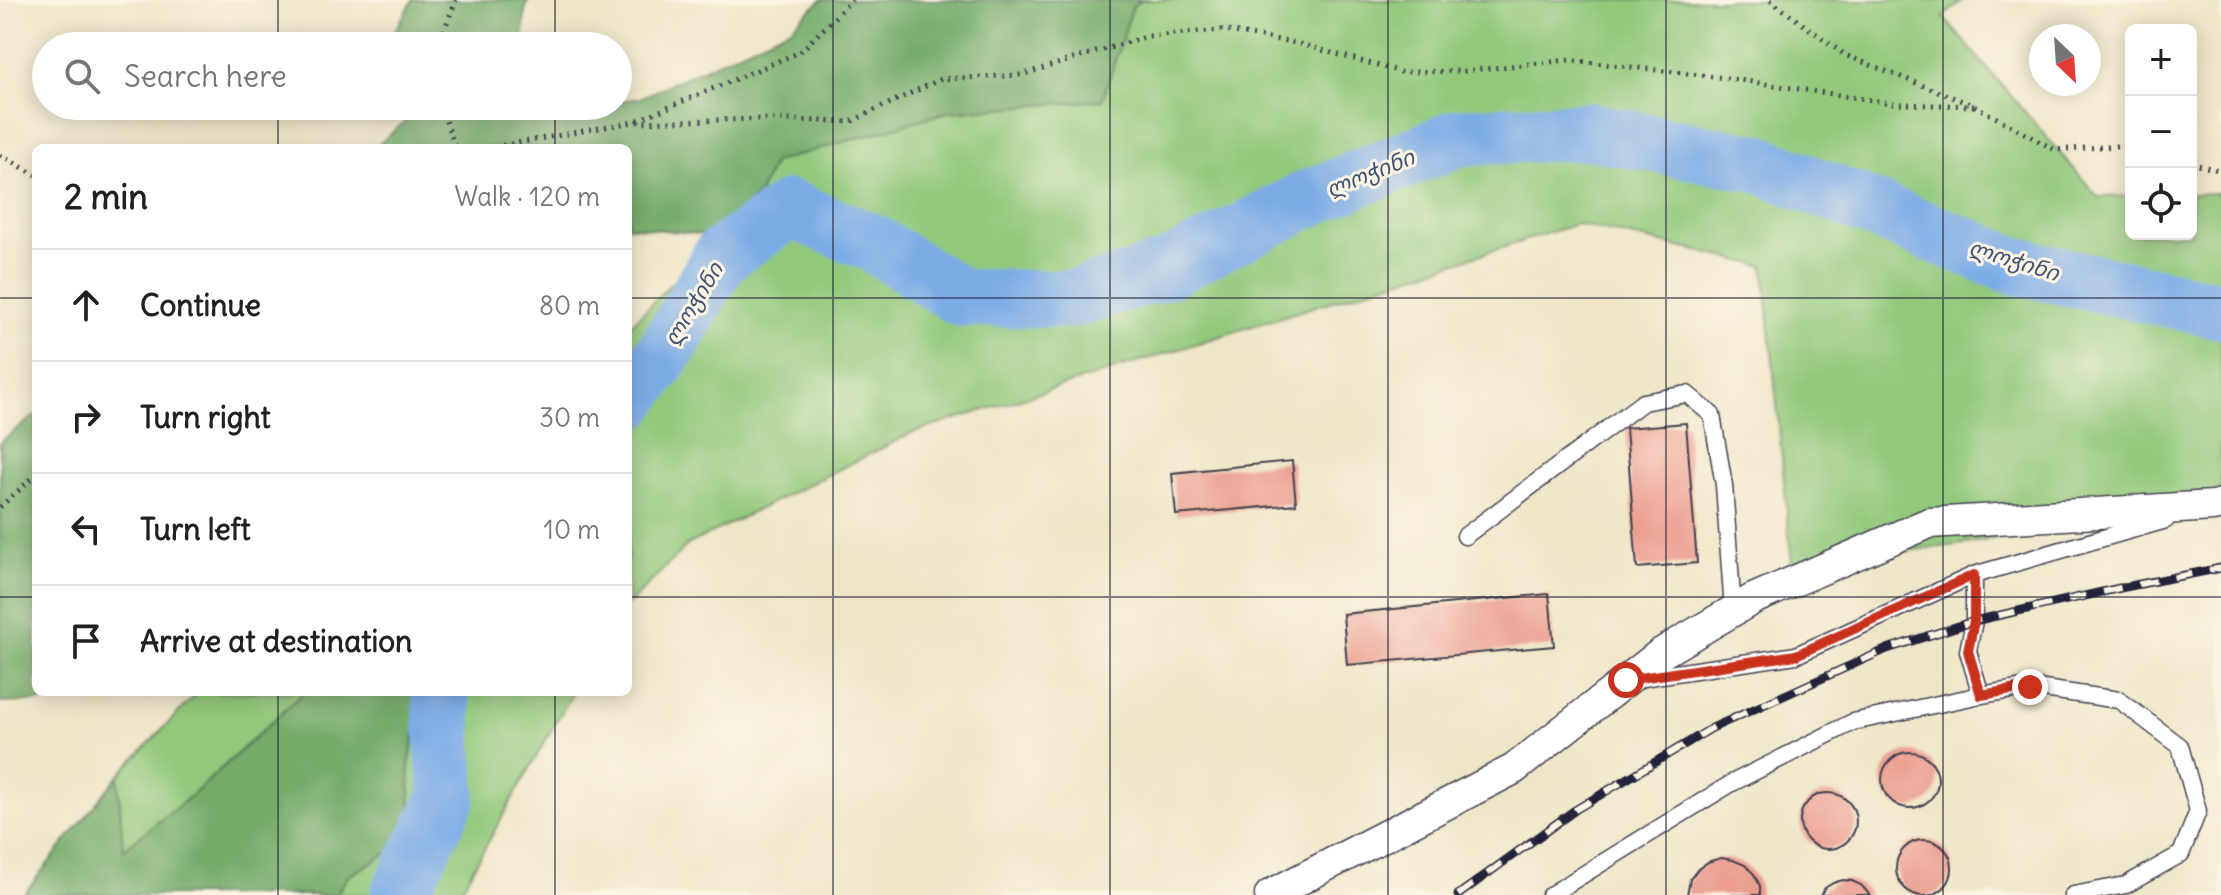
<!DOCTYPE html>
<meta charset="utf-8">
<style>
body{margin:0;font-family:Delius,"Noto Sans Georgian",sans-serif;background:#f6f6f6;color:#202124}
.controls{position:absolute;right:24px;top:24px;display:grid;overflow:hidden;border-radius:12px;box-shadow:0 4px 20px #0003}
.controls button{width:72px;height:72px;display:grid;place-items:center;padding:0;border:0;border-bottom:2px solid #e0e0e0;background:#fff;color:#202124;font:40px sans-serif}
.compass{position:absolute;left:2029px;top:24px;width:72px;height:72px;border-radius:50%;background:#fff;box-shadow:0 4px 20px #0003;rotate:155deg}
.stop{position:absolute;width:24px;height:24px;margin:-18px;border:6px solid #c8321e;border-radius:50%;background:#fff}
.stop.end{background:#c8321e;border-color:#fff;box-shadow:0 2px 8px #0008}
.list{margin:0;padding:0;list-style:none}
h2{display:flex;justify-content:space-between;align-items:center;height:104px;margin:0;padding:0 32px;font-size:34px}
h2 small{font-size:26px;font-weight:400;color:#757577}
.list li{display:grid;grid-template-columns:52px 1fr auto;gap:24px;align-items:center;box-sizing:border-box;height:112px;padding:0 32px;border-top:2px solid #e0e0e0}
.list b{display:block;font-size:30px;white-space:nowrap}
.list em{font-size:26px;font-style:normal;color:#757577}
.icon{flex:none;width:44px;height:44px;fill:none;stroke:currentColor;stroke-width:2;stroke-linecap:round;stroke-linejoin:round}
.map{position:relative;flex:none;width:2221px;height:895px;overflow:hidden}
.search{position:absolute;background:#fff;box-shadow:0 4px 20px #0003;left:32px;top:32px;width:600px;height:88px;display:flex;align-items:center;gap:20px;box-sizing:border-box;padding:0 28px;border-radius:44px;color:#757577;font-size:30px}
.panel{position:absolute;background:#fff;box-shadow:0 4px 20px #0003;left:32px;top:144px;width:600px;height:552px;border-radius:12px}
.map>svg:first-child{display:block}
</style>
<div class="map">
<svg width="2221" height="895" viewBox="0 0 2221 895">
<rect width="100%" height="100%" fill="#fcf5e5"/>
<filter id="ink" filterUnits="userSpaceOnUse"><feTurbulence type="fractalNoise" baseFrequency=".0125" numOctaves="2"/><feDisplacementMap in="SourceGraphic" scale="16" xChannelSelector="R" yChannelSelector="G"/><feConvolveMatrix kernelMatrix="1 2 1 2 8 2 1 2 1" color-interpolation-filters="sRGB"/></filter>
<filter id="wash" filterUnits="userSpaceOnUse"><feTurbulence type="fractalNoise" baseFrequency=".006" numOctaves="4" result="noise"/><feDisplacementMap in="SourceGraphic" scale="32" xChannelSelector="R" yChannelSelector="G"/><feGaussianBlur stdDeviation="1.8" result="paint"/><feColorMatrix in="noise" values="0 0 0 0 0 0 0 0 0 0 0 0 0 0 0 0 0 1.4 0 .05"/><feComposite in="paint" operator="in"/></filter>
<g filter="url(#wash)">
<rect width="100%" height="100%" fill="#efe6c8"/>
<g fill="#91c87a" stroke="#5a755a" stroke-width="2">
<polygon points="1143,0 1963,0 1943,17 2098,197 2131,196 2131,234 2191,234 2191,194 2221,193 2221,489 1972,543 1792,566 1764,266 1577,224 912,433 687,545 628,605 628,328 759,193 774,162 947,112 1102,100 1133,6"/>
<polygon points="198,692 304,692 196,792 122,851 118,776"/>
<polygon points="413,692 573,692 458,895 336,895 347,877 412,838 409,766 418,713"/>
</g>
<g fill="#74ac6a" stroke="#4b6752" stroke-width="2">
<polygon points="413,0 528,0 525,11 523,46 395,46 393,34"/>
<polygon points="821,0 1143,0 1133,6 1102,100 947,112 774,162 759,193 716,236 628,226 628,148 374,148 407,120 405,106 618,106 618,101 640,98 791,28"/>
<polygon points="36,415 36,692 57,692 50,701 0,703 0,442"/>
<polygon points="304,692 413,692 418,713 409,766 412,838 347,877 336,895 23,895 118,776 123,850 196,792"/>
</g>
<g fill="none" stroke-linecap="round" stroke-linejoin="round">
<g stroke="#7bace6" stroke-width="58">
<polyline points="628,402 667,349 721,256 790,209 873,243 962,298 1073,299 1166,270 1310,198 1460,137 1588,131 1757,163 2012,265 2221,310"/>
<polyline points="399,895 447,798 441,692"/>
</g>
</g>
<g id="blocks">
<g fill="#eb9d8f">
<polygon points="1686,423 1697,563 1637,568 1626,428"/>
<polygon points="1292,461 1296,504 1176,515 1172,473"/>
<polygon points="1549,594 1554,646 1347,665 1343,614"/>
<circle cx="1910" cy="780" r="28"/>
<circle cx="1828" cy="821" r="28"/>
<circle cx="1924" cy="868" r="28"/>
<polygon points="1721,858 1733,860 1745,865 1754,874 1760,886 1760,895 1687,895 1690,879 1698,869 1708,862"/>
<polygon points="1843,880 1852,881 1861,885 1870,895 1820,895 1825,888 1833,883"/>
</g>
</g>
</g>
<g filter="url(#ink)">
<use href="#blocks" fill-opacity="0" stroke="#413f50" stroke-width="2"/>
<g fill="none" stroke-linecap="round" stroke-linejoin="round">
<defs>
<g id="lane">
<polyline points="1465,536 1643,402 1687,394 1712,415 1724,485 1733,611"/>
<polyline points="1974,575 1974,621 1968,651 1981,695"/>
<polyline points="1635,679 1796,655 1974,575 2166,520"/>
<polyline points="1550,895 1732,783 1853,722 1981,695 2030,687 2119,700 2180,746 2198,811 2181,854 2126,885 2073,895"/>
</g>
<polyline id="street" points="1270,895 1514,769 1660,654 1753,599 1929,523 2213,506 2221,504"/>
</defs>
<use href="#lane" stroke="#413f50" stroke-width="19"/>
<use href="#street" stroke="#413f50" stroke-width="33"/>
<g stroke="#413f50" stroke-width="5" stroke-dasharray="2 6" stroke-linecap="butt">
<polyline points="1770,0 1845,55 1975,106 2055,150 2131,145"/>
<polyline points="438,46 456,0"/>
<polyline points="441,106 455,148"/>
<polyline points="638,120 800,52 852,0"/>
<polyline points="495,148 500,146 633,122 762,119 850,122 941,79 1021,75 1148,36 1222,30 1296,43 1401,72 1463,71 1569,60 1726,78 1898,104 1975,106"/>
<polyline points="0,155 36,175"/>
<polyline points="2191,163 2221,171"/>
<polyline points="0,507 36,475"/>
</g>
<use href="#lane" stroke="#fff" stroke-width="16"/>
<use href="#street" stroke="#fff" stroke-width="30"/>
<defs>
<polyline id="rail" points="1458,895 1575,810 1712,728 1887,649 1974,621 2120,588 2221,568"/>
</defs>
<use href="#rail" stroke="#22223b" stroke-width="9"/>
<use href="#rail" stroke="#fcf5e5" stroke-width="6" stroke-dasharray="18" stroke-linecap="butt"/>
</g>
</g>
<g fill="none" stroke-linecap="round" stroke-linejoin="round" filter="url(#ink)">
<polyline stroke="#c8321e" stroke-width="10" points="1626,680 1796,655 1974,575 1974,621 1968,651 1981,695 2030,687"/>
</g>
<path fill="none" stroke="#22223b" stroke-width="2" stroke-opacity="0.55" d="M278,0V46M555,0V46M833,0V895M1110,0V895M1388,0V895M1666,0V895M1943,0V895M278,106V148M555,106V148M0,298H36M628,298H2221M0,597H36M628,597H2221M278,692V895M555,692V895"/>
<g text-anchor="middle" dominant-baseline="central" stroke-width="6" stroke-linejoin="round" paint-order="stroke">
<g font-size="22" font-style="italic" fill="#415277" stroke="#fcf5e5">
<text transform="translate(1370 173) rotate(-22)">ლოჭინი</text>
<text transform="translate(2014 260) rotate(17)">ლოჭინი</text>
<text transform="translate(693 304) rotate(-59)">ლოჭინი</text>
</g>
</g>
</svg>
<div class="controls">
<button>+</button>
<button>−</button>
<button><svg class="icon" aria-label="locate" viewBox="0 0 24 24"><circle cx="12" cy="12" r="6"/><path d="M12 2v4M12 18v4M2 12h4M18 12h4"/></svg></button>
</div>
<svg class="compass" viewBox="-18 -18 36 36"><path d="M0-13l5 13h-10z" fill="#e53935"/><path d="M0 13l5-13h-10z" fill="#757577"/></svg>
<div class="stop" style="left:1626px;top:680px"></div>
<div class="stop end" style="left:2030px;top:687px"></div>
<div class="search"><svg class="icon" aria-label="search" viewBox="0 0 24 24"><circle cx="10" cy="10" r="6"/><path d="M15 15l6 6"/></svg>Search here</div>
<section class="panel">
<h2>2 min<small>Walk · 120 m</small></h2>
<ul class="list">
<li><svg class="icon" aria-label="ahead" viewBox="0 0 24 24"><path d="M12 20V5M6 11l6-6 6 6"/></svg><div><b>Continue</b></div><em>80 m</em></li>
<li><svg class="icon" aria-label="right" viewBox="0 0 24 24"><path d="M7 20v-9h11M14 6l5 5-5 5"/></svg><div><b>Turn right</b></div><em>30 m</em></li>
<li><svg class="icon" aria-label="left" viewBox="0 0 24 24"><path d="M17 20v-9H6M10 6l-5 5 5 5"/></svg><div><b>Turn left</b></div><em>10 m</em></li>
<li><svg class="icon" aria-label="arrive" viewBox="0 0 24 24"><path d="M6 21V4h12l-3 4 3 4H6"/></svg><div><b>Arrive at destination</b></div></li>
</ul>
</section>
</div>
